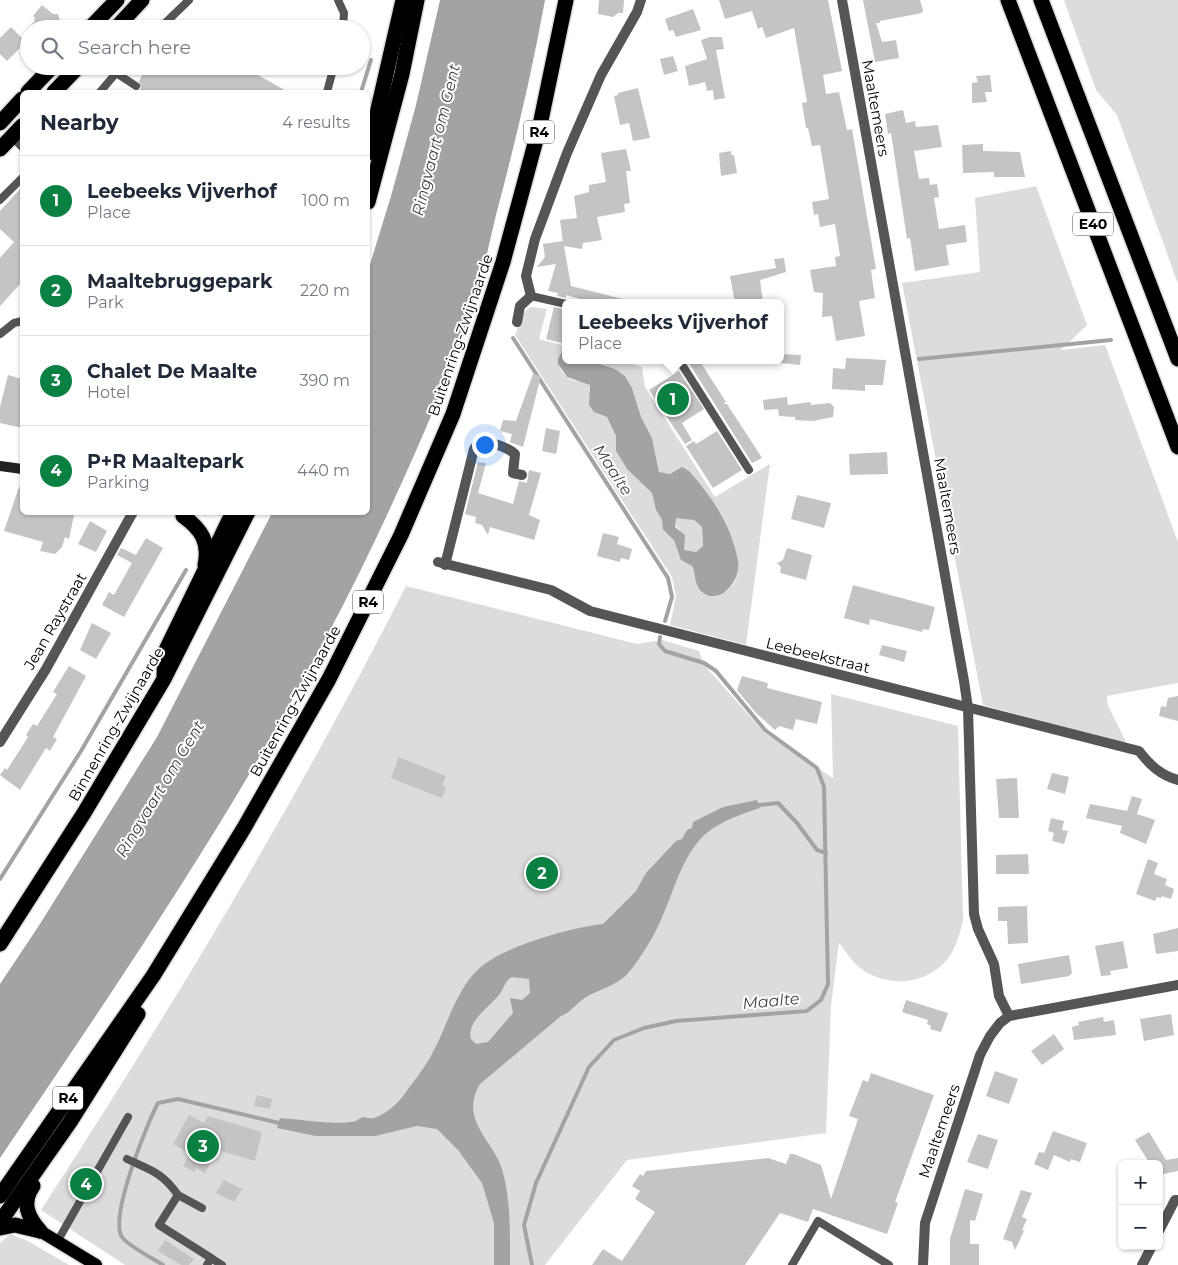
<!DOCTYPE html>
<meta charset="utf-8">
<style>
body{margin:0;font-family:Montserrat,sans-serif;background:#f2f2f3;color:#1f2937}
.controls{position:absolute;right:15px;bottom:15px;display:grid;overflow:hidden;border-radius:8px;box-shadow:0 1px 4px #0004}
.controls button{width:45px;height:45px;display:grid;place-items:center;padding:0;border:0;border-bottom:1px solid #e0e1e3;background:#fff;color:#1f2937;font:25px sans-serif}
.you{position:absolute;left:484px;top:444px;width:18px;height:18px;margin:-12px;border:4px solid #fff;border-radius:50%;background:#1a73e8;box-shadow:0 0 0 8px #1a73e833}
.badge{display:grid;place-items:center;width:32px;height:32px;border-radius:50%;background:#0b8043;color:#fff;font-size:16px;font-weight:700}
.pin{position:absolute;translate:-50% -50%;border:2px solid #fff;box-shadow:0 1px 5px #0006}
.popup{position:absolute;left:562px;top:299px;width:222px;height:65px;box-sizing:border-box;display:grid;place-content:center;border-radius:8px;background:#fff;filter:drop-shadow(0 1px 4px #0005);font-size:16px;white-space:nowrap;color:#747a83}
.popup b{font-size:19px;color:#1f2937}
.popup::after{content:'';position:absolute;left:50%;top:100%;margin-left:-10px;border:10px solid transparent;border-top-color:#fff}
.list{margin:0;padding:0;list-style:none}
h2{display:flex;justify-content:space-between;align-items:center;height:65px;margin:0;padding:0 20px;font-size:21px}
h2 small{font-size:16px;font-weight:400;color:#747a83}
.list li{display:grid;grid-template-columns:32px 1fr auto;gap:15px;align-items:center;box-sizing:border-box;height:90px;padding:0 20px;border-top:1px solid #e0e1e3}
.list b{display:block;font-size:19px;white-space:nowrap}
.list p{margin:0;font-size:16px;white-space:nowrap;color:#747a83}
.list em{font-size:16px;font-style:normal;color:#747a83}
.icon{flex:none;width:28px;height:28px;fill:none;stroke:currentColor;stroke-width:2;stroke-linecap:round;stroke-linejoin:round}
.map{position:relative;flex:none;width:1178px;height:1265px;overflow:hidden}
.search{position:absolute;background:#fff;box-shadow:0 1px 4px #0004;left:20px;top:20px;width:350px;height:55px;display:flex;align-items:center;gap:12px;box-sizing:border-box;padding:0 18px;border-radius:28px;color:#747a83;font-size:19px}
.panel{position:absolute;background:#fff;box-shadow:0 1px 4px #0004;left:20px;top:90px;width:350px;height:425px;border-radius:8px}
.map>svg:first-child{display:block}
</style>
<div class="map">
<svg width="1178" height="1265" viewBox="0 0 1178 1265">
<rect width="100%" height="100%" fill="#fff"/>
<g fill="#dcdcdc">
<polygon points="1064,0 1178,0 1178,284 1117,115 1096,90"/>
<polygon points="1036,186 1087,325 1061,350 1105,345 1178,542 1178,683 1107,696 1108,706 1127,744 983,705 902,283 980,272 975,198"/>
<path d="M531,307L547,309L539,339L565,346V351L563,350C556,361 558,372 570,379C576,382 584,380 590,385L589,391L599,414L607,417L616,436V451L627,469L652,493L656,510L662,520L663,531L674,539L680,554L692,566L699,588L714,597C772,580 710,495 689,471L666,474L659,472L652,438L641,417L632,388L625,376L615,369L588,360H619L642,367L645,387L715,497L770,464L746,645L670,625L676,596L672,577L515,335L524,312Z"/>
<polygon points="679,517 694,520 702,527 703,546 696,552 684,550 680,530 674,524 676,518"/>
<path d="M406,586L637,644L662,640L699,651L704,665L765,733L833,778L831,694L958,726L963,921C959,936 955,952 944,963C922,986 883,987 859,967C851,961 846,951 839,943L831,1006L826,1133L627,1160L545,1265H125L41,1210C172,1008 297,801 406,586Z"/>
<polygon points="10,1234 26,1240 69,1265 0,1265 0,1243"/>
</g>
<g fill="#a3a3a3" fill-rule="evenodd">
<path d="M440,0H545C532,72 515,144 496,215C489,244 483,275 473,303C451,371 423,437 393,502C287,735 143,947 0,1158V984L38,927L157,737L272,513L368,512V271L391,196L416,105Z"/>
<path d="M563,350L565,351L566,360H588L615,369L625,376L632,388L641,417L652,438L659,472L670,474L682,467L689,471C712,497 732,526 738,561C742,580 719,608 701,591C694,584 696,574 692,566L681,560L674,540L663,530L662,520L656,510L652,493L627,469L616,451V436L607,417L594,412L589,405L590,385L567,377L558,364V359ZM676,518L694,520L702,527L703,546L696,552L684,550L685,535L675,527Z"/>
<path d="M757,800L760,808C738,815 712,824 697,843C679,866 672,896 660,922C653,938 641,957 630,971C617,987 597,989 582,1000C574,1006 571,1012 561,1016L480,1084C459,1120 492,1138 502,1169C511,1200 510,1233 510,1265H494V1223L482,1183L458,1150L437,1129L417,1126L375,1136H316L277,1128L280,1118C297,1119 341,1126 356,1121C361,1119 357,1119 363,1117C366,1117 370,1119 374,1118C389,1113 400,1101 408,1089C418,1076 428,1063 435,1048C449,1021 458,985 482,966C506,946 572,927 603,924L636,891L646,873L676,841L682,839L687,830L692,828L693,822L723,807ZM512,977L529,979L530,993L522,1000L510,998L513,1013L488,1042L476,1044L471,1039C466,1022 490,1006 498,996C504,990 504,981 512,977Z"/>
</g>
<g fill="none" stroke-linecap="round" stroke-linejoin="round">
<g stroke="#a3a3a3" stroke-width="4">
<polyline points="361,92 371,60"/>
<polyline points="513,338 668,578 672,597 665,621"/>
<polyline points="919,359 1111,340"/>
<polyline points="759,805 778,803 797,823 817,850 826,853"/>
<polyline points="0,879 81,751 186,570"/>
<path d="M163,1265C154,1259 128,1246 122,1237C109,1217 147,1124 158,1103L178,1099L279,1123"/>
<polyline points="532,1265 524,1225 536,1183 589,1067 614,1040 644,1028 676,1021 807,1011 821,1000 828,984 824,787 817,768 765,730 716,671 704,663 665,651 659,644 660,637"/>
</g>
</g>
<g fill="#c4c4c4">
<polygon points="599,0 624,0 623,13 618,13 613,17 598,14"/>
<polygon points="719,0 828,0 842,71 823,75 826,94 839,92 847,130 852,129 876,269 871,270 875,298 859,301 865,336 836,341 832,316 822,317 823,293 814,292 810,270 836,266 835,257 840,256 835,224 820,227 818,214 814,215 812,202 829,199 820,145 812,146 808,128 806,128 802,103 807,102 794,28 766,38 762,27 758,29 752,11 725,19"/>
<polygon points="863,0 920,0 923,10 922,13 880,21 880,23 876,23 882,42 896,40 899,58 875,62"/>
<polygon points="42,5 53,14 58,14 60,21 53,29 27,29 34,22 35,18 33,16"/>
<polygon points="693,9 701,30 676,37 673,30 669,31 665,19"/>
<polygon points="11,27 26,42 7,61 0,54 0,38"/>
<polygon points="710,37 722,37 724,49 716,50 725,98 714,100 713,90 707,91 705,82 689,86 685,66 707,59 701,40"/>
<polygon points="673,56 678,71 664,75 660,59"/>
<polygon points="147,66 242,66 288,92 132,92 141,89 139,81"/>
<polygon points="990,75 992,92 985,92 987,102 972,103 972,83 978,82 976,76"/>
<polygon points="638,88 650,138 633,141 629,123 620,125 614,96 618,95 618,93"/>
<polygon points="903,110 906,123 915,121 916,127 938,125 942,147 914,151 919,179 929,178 930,185 937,184 939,197 934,198 939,229 965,225 967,242 946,245 949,265 915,271 910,238 907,239 891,133 888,134 885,114"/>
<polygon points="983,144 983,151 1020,152 1025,177 994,177 994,172 963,173 962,145"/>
<polygon points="626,149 631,171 626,171 630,203 624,204 625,212 597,217 602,240 583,243 582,249 564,246 571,286 623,299 622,303 595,303 566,295 566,298 557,296 558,293 548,291 556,264 537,267 545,257 543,244 563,241 563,243 560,220 577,218 574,196 589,192 589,185 606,182 601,153"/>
<polygon points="731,151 731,155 734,155 737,173 721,176 719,153"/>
<polygon points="22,187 22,282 0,306 0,258 14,242 0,229 0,211"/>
<polygon points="784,258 786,272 760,280 763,303 735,303 730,276 776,268 774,259"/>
<polygon points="554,307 566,310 566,344 546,339"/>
<polygon points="780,354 801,355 800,365 764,361 780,360"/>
<polygon points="846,358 886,360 883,385 865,385 865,391 832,389 833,368 845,369"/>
<polygon points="687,360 699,360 726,402 723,404 727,404 762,458 752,463"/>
<polygon points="679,371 704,409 682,423 692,440 685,444 649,390"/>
<polygon points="533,374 541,376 523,447 510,442 512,434 500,431 503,420 516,421"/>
<polygon points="8,375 22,379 22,428 0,423 0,407"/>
<polygon points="787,397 788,405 810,402 811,405 830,403 834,407 833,417 813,421 795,420 795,417 779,416 778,409 764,410 763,400"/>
<polygon points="546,428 560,431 556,454 542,451"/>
<polygon points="717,431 742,470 713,488 686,446 694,441 696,444"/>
<polygon points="887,452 888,474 850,475 849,454"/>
<polygon points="478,462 486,463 478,493 513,504 519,481 527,483 529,470 541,473 529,515 540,520 534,540 490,527 488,535 482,525 475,523 476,517 465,514"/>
<polygon points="19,487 22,488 22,512 66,512 74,515 69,539 65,537 62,547 55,554 40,551 43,542 4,531"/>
<polygon points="797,495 831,503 824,528 791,519"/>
<polygon points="90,521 107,531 96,552 78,544"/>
<polygon points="603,533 619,537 617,544 632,549 629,560 621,558 620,562 597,556"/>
<polygon points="146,538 163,548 124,617 102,605 109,592 114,595 132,563 117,555 121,548 136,555"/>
<polygon points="787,548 812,555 806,580 780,573 781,567 777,563 783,560"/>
<polygon points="853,585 935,607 929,630 923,629 922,632 870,619 869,625 844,618"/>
<polygon points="92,623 111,633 96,659 80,650"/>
<polygon points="882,645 907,651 904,662 879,655"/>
<polygon points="69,666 86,676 53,737 57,739 50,751 46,748 20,790 0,775 5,768 7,770 28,737 26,735 33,724 37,726 57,694 53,692"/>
<polygon points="742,676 768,683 767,688 822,702 817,724 796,719 793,730 779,726 775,730 756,713 737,690"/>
<polygon points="1178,696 1178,721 1159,716 1161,706 1166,707 1168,698"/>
<polygon points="399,757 446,776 442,786 446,787 442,798 391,778"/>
<polygon points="1052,773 1069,777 1065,794 1047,789"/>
<polygon points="1017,778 1019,818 999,818 996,779"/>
<polygon points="1132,796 1142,799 1137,814 1155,820 1146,844 1120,833 1122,826 1086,818 1090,804 1127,811"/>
<polygon points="1051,818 1064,821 1062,830 1068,831 1064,844 1052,841 1054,833 1048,831"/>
<polygon points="1028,854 1029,874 996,874 996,855"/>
<polygon points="1148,859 1158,863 1154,874 1167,879 1165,885 1174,889 1171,899 1162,896 1161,898 1157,897 1155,901 1136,894"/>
<polygon points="1027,906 1028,943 1008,944 1007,921 998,921 998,907"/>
<polygon points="1178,928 1178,951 1156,954 1153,934"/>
<polygon points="1123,941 1128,968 1110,971 1111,975 1101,976 1095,946"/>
<polygon points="1069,955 1072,973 1069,976 1021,984 1018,964"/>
<polygon points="906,1000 948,1013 941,1032 930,1029 931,1026 927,1024 928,1020 902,1012"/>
<polygon points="1171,1014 1174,1035 1144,1041 1140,1019"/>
<polygon points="1103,1017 1104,1022 1114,1020 1116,1035 1074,1040 1072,1027 1079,1025 1078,1022"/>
<polygon points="1054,1034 1064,1049 1042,1065 1031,1051"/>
<polygon points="995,1071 1018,1079 1009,1104 986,1096"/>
<polygon points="871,1073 934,1095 895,1202 898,1203 887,1234 813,1209 808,1222 780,1213 745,1265 592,1265 603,1249 622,1261 655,1212 635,1199 640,1191 632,1186 640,1174 643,1176 646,1171 768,1158 786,1164 790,1154 794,1154 821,1165 831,1199 858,1119 849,1116 863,1080 868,1082"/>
<polygon points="257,1095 272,1099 270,1109 254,1106"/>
<polygon points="189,1115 204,1123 208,1116 262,1132 255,1161 218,1150 205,1173 196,1168 194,1172 183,1166 190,1154 173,1144"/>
<polygon points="1053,1131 1087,1143 1080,1162 1071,1159 1070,1162 1054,1155 1048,1170 1034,1164 1039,1152 1044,1153"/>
<polygon points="1149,1132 1166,1160 1178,1158 1178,1171 1159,1175 1159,1164 1150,1164 1135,1140"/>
<polygon points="978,1134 998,1140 988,1169 967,1162"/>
<polygon points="224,1180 242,1189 234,1202 216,1193"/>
<polygon points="965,1189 983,1194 975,1221 970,1220 970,1244 979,1244 979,1265 950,1265 950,1239"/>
<polygon points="1021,1190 1032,1193 1022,1217 1027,1219 1022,1230 1024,1231 1015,1250 1012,1242 1003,1239"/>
<polygon points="165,1240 194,1259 189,1265 181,1265 158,1251"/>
</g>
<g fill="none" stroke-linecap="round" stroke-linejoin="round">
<defs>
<polyline id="primary" points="40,1231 96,1265"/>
<g id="highway">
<polyline points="1008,0 1178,447"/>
<polyline points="1041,0 1178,359"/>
<polyline points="89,29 117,0"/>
<polyline points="115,29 142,0"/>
<polyline points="28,92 53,66"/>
<polyline points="54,92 79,66"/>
<polyline points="0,123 22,99"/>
<polyline points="0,149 22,126"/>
<polyline points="368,153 403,0"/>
<polyline points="368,202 402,74 417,0"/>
<path d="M183,516C201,529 210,542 205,565"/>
<polyline points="164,675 165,652 233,512"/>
<polyline points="0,944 84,813 164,679 248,512"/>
<path d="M33,1186C21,1203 28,1217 40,1231"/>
<polyline points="0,1196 153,976 244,828 329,679 401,535 453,414 503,262 540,125 566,0"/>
<polyline points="0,1222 70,1122 138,1014"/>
<polyline points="0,1228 15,1225 40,1231"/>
</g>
</defs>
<use href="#primary" stroke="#dbdbdb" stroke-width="15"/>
<use href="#highway" stroke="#dbdbdb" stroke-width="18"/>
<g stroke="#555" stroke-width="8">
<polyline points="338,0 344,13 343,29"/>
<polyline points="159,29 189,0"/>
<polyline points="116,73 136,86"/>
<polyline points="100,92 122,66"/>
<polyline points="327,92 334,66"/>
<polyline points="12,137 22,147"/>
<polyline points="0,200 22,178"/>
<polyline points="531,296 566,304"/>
<polyline points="0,334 14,323 22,321"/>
<polyline points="679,360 749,470"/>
<path d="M127,1159C150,1170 162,1172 178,1195"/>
<polyline points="202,1208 178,1195 159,1225 211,1258"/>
<polyline points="57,1242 128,1117"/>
<polyline points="207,1265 211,1258 222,1265"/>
<polyline points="792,1265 818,1221 889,1265"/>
</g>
<g stroke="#555" stroke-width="10">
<polyline points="842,0 964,681 968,708 974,914 978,929 994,964 999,996 1009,1016"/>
<polyline points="517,322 520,306 531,296 526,276 535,239 567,153 601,75 637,12 641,0"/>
<path d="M438,562L551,590L590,611L1139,751C1150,765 1160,775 1178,780"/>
<path d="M445,565L474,449L478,443C488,440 507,447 515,454L513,473L522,475"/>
<polyline points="0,742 46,669 133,512"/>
<polyline points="1159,1231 1175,1200 1178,1200"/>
<polyline points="923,1265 925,1223 980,1055 990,1036 1000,1023 1009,1016 1178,985"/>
<polyline points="1142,1265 1152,1246"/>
</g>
<polyline stroke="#222" stroke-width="10" points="0,466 22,469"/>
<use href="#primary" stroke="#000" stroke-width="12"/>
<use href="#highway" stroke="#000" stroke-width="15"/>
</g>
<g text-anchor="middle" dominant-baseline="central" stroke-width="4" stroke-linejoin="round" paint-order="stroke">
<g fill="#fff" stroke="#4c4c4c" stroke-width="1">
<rect x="524" y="120.5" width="30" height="23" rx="4"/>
<rect x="1073" y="212.5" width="40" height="23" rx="4"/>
<rect x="353" y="590.5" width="30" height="23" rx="4"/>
<rect x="53" y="1086.5" width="30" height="23" rx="4"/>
</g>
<g font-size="14" font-weight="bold" fill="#000">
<text x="539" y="132">R4</text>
<text x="1093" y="224">E40</text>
<text x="368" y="602">R4</text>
<text x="68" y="1098">R4</text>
</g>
<g font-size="15" fill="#000" stroke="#fff">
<text transform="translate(876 108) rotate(80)">Maaltemeers</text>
<text transform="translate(460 335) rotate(-71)">Buitenring-Zwijnaarde</text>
<text transform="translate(948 506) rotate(80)">Maaltemeers</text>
<text transform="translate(55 621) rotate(-60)">Jean Raystraat</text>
<text transform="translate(818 655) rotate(14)">Leebeekstraat</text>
<text transform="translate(295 701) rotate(-61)">Buitenring-Zwijnaarde</text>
<text transform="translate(116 724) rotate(-60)">Binnenring-Zwijnaarde</text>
<text transform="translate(939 1131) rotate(-71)">Maaltemeers</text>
</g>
<g font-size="16" font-style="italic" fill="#444" stroke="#fff">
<text transform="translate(436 140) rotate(-76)">Ringvaart om Gent</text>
<text transform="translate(613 470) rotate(57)">Maalte</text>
<text transform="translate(160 789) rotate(-59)">Ringvaart om Gent</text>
<text transform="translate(771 1001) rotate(-5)">Maalte</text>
</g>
</g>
</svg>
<div class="controls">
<button>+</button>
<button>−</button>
</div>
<div class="you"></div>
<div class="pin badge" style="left:673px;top:399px">1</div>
<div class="popup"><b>Leebeeks Vijverhof</b>Place</div>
<div class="pin badge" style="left:542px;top:873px">2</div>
<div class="pin badge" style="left:203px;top:1146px">3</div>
<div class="pin badge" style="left:86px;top:1184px">4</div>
<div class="search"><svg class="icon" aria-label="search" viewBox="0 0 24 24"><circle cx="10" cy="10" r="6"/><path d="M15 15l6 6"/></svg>Search here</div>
<section class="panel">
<h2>Nearby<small>4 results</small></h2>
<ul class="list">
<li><span class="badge">1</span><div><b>Leebeeks Vijverhof</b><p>Place</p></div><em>100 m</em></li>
<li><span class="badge">2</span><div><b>Maaltebruggepark</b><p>Park</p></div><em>220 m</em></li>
<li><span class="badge">3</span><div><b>Chalet De Maalte</b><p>Hotel</p></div><em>390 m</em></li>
<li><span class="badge">4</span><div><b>P+R Maaltepark</b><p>Parking</p></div><em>440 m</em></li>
</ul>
</section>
</div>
